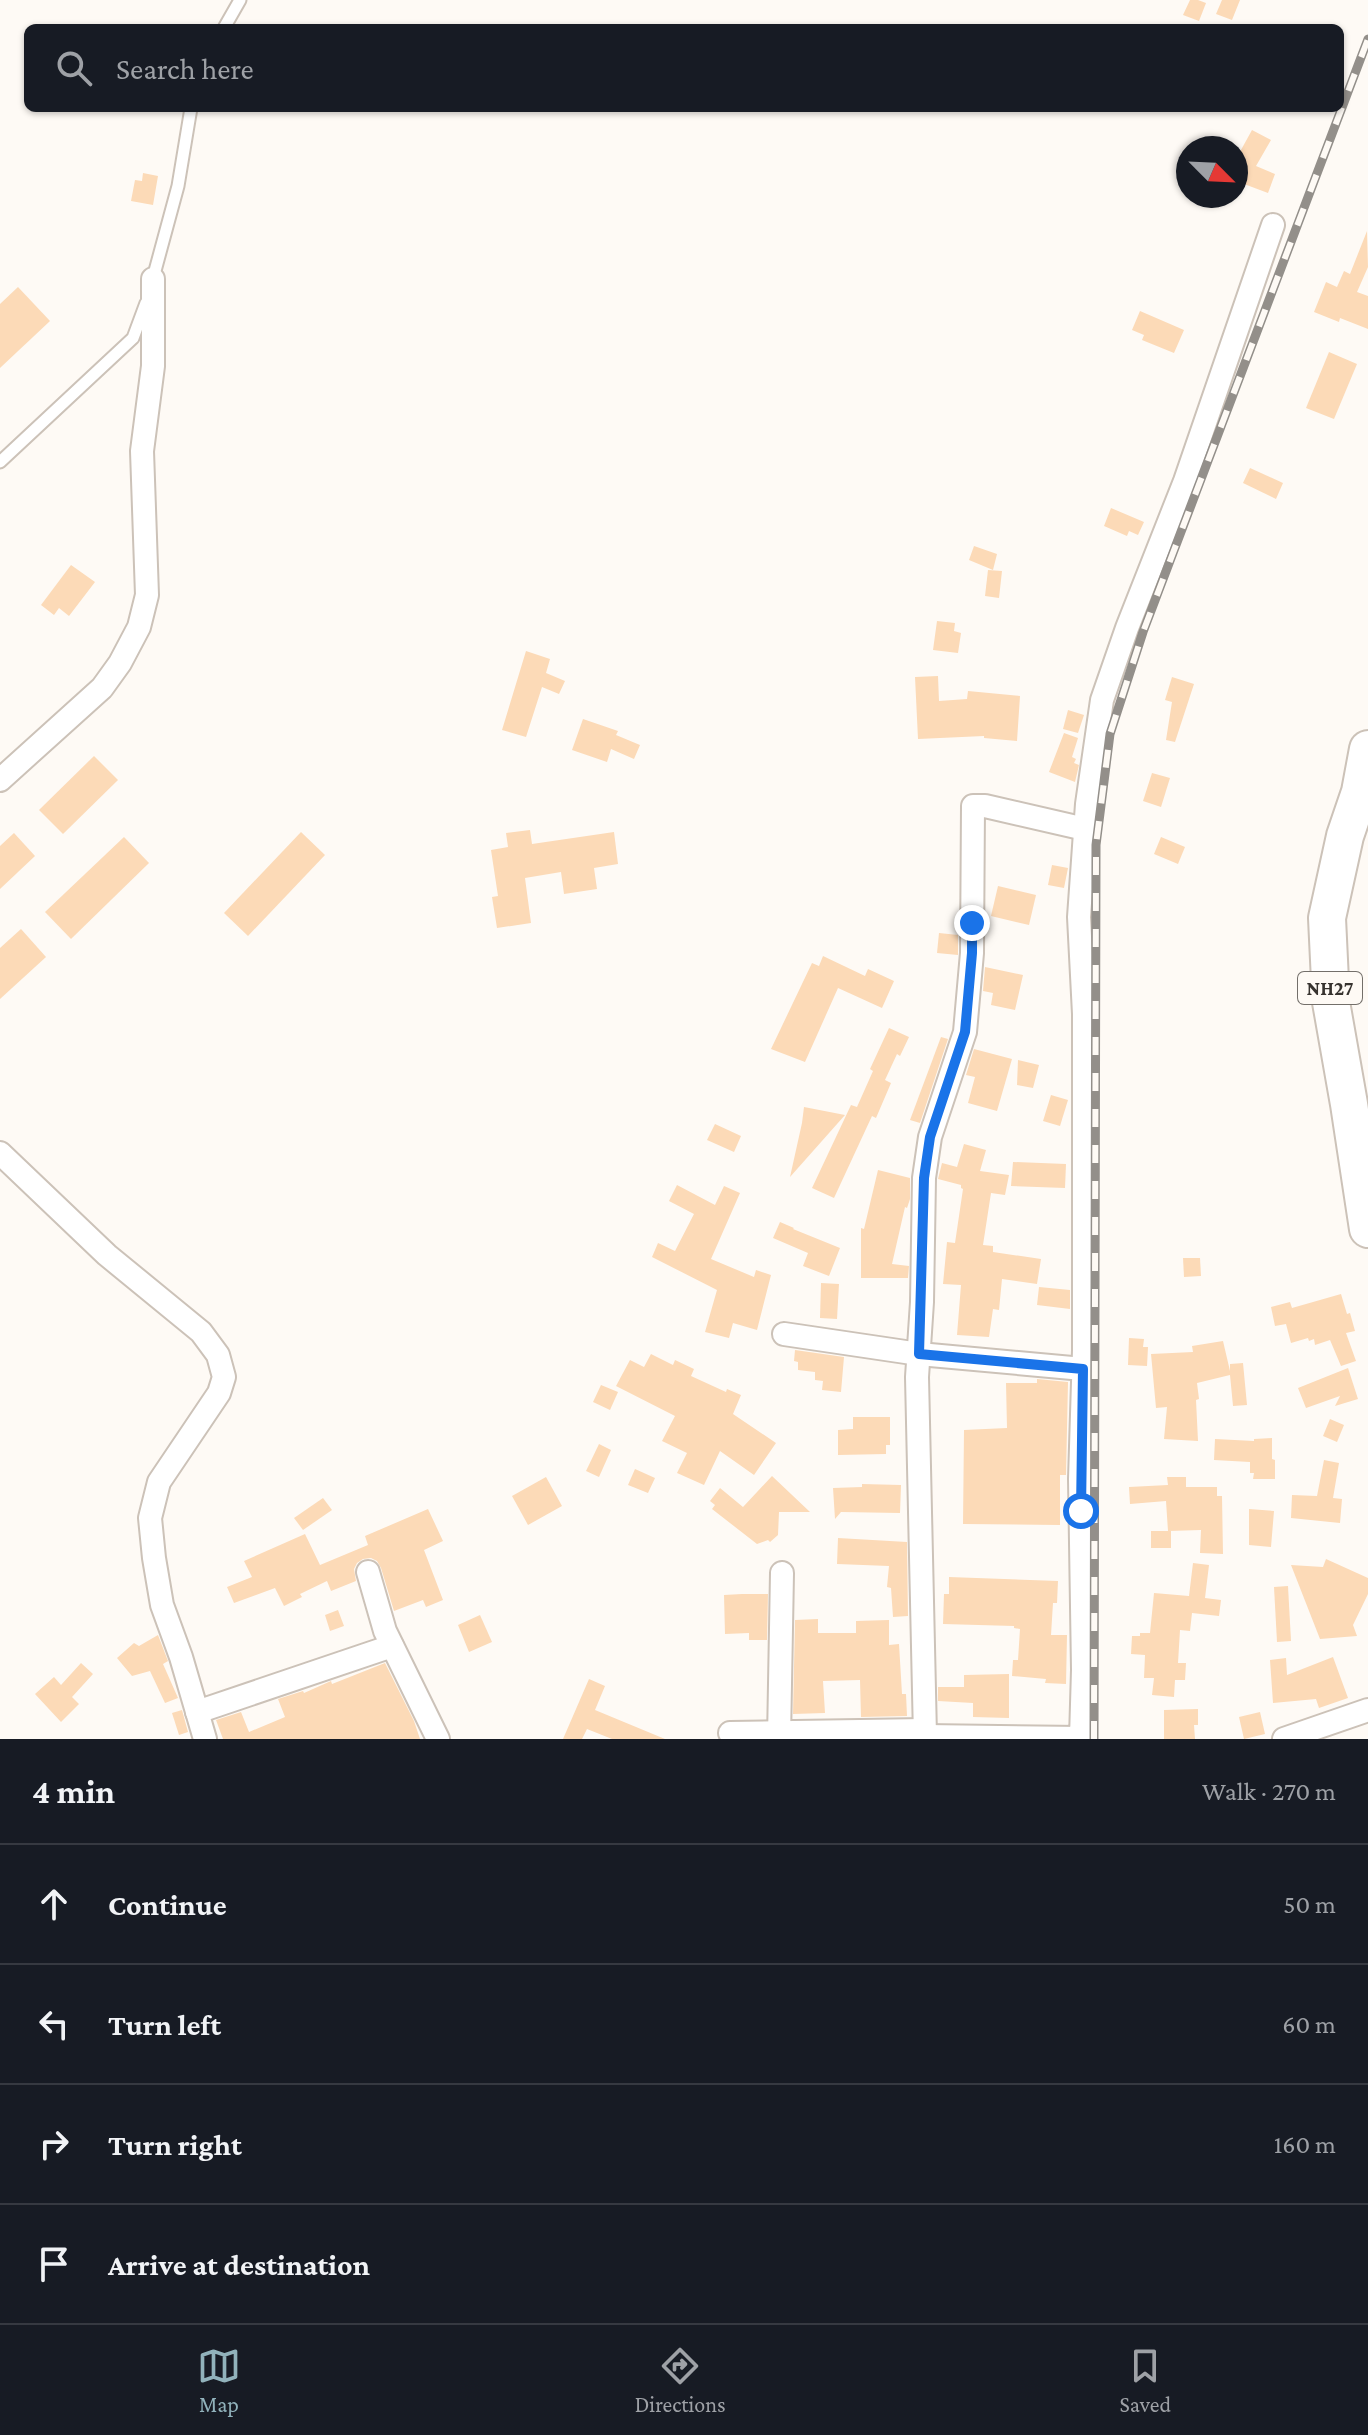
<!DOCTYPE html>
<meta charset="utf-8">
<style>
body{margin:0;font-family:"Crimson Pro",serif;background:#20242c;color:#f1f3f6}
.compass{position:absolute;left:1176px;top:136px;width:72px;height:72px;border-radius:50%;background:#171b24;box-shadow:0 2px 6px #0004;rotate:114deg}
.stop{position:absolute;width:24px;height:24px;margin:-18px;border:6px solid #1a73e8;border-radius:50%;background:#fff}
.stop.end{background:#1a73e8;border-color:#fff;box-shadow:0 2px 8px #0008}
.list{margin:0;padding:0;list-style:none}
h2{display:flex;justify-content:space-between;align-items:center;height:104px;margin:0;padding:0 32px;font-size:34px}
h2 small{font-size:26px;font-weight:400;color:#9ea1a6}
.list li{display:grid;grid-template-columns:52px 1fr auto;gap:24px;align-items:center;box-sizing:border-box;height:120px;padding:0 32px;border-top:2px solid #363941}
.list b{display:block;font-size:30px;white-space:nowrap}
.list em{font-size:26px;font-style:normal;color:#9ea1a6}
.icon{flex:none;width:44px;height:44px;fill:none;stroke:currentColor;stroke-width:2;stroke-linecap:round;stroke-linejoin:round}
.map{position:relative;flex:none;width:1368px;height:1739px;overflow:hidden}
.search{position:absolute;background:#171b24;box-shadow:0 2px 6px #0004;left:24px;right:24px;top:24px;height:88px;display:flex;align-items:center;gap:20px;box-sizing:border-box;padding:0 28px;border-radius:12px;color:#9ea1a6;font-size:30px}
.sheet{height:584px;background:#171b24}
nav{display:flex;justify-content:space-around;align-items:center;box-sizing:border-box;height:112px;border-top:2px solid #363941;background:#171b24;font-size:22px;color:#9ea1a6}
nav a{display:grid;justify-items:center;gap:4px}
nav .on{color:#91b2bb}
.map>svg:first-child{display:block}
</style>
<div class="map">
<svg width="1368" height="1739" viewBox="0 0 1368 1739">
<rect width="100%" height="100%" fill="#fefaf5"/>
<g fill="#fcdab7">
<polygon points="1190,0 1198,0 1206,3 1199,21 1183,15"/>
<polygon points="1222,0 1240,0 1232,20 1216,14"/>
<polygon points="1252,130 1271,140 1256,166 1275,174 1268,193 1236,181 1236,159"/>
<polygon points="143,173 158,176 153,205 131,201 135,180 142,181"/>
<polygon points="1367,231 1368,267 1357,292 1368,296 1368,329 1340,318 1339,322 1314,312 1326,282 1337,287 1344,271 1350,274"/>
<polygon points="18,287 50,321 0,368 0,304"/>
<polygon points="1140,311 1184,330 1174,353 1142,340 1144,335 1132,330"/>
<polygon points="1329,352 1357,364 1334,419 1306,408"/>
<polygon points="1250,468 1283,483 1276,499 1243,483"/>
<polygon points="1111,508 1144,522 1138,535 1129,531 1127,536 1104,526"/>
<polygon points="974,546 997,554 993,570 969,560"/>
<polygon points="71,565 95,582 69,616 59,608 54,615 41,605"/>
<polygon points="988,570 1002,571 999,598 985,596"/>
<polygon points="937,621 955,623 954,631 961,633 958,653 933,650"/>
<polygon points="526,651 550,659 546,673 565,681 559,694 542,687 526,737 502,730"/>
<polygon points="938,676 939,701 967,699 968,691 1020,696 1017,741 984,738 984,736 918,739 915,677"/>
<polygon points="1172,677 1194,684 1175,742 1166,740 1172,702 1165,700"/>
<polygon points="1068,710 1084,715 1078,733 1063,729"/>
<polygon points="583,719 618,731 616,735 640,745 634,759 611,749 607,762 572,750"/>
<polygon points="1064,733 1078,738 1072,757 1076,759 1074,763 1079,765 1075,782 1049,772"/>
<polygon points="94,756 118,780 63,834 39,810"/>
<polygon points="1152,773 1170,778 1161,807 1143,801"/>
<polygon points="530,830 532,844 614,832 618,864 594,868 597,889 564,894 561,872 525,878 531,923 497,928 492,897 498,896 491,850 508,847 506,833"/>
<polygon points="301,832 325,855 248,936 224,913"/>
<polygon points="14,833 35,856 0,889 0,846"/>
<polygon points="124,837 149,863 71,939 45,912"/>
<polygon points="1161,837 1185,847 1178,864 1154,854"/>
<polygon points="1052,865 1068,868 1064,888 1048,885"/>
<polygon points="998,886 1036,895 1029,925 991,916"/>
<polygon points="21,929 46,957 0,999 0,948"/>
<polygon points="939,933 958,935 958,955 937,953"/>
<polygon points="823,956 865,976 868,969 894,981 882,1008 838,988 805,1062 771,1049 812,963 819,966"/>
<polygon points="985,967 1023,975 1015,1010 991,1005 993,993 983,991"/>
<polygon points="889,1028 909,1037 900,1056 897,1054 885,1080 891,1083 876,1118 872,1116 834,1198 812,1188 851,1105 857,1107 873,1071 870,1069"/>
<polygon points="941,1037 948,1039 920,1123 910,1120"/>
<polygon points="974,1049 1012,1059 997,1111 968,1103 975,1077 966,1075"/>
<polygon points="1018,1060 1039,1065 1033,1088 1017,1085"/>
<polygon points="1051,1095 1068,1100 1060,1126 1043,1121"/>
<polygon points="804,1107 845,1115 790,1177 802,1123"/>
<polygon points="715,1124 741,1136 734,1152 707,1140"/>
<polygon points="964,1144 986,1150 980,1171 1009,1175 1005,1195 991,1193 983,1245 993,1246 993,1252 1041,1259 1037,1284 1002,1279 999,1310 993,1309 989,1337 957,1335 961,1285 943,1284 947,1242 955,1243 963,1189 961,1188 961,1185 938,1179 942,1163 957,1167"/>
<polygon points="1013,1162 1066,1164 1065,1188 1011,1186"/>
<polygon points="878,1170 910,1178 910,1199 907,1208 905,1207 892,1264 909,1266 908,1278 861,1278 861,1228 864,1229"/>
<polygon points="677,1185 715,1205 724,1186 740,1193 711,1259 754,1277 756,1270 771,1275 757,1330 733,1323 729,1338 705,1332 717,1290 652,1257 658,1243 675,1251 694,1214 669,1201"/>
<polygon points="780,1222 794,1228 793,1229 840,1248 829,1276 803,1266 808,1253 773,1238"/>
<polygon points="1183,1258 1200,1258 1201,1276 1184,1277"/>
<polygon points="821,1283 839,1284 837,1319 820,1318"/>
<polygon points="1039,1287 1070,1290 1070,1309 1037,1305"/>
<polygon points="1341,1294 1347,1314 1350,1313 1355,1331 1346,1333 1356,1361 1341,1366 1330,1340 1315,1345 1314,1339 1309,1341 1308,1338 1291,1343 1286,1324 1275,1326 1271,1307 1290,1302 1292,1308"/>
<polygon points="1129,1338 1144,1339 1143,1347 1148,1347 1147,1366 1128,1365"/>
<polygon points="1223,1341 1230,1371 1230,1364 1243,1363 1247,1405 1233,1406 1230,1375 1197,1383 1199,1399 1196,1400 1198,1441 1164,1439 1167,1407 1156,1408 1151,1354 1193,1352 1192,1346"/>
<polygon points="795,1350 844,1357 841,1392 822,1390 823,1381 815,1380 815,1372 798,1370 798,1362 794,1361"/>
<polygon points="651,1354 673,1365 675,1360 694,1369 691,1376 726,1392 727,1389 741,1395 733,1414 776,1443 754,1475 720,1451 704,1485 677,1473 687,1453 662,1441 675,1416 616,1386 630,1360 644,1367"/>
<polygon points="1348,1368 1358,1399 1335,1406 1340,1396 1306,1408 1298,1388"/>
<polygon points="1037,1379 1068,1382 1066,1475 1060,1475 1060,1525 963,1524 964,1430 1007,1428 1006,1383 1037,1383"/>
<polygon points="601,1385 618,1392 610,1410 593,1402"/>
<polygon points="853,1417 890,1417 890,1445 886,1445 886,1454 838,1455 838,1430 853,1429"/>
<polygon points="1330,1419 1344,1425 1337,1442 1323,1436"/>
<polygon points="1272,1438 1272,1459 1275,1460 1275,1479 1253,1479 1254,1473 1250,1473 1250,1462 1214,1460 1215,1439 1254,1441 1254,1439"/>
<polygon points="599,1444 611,1450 599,1477 586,1471"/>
<polygon points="1324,1460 1339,1463 1333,1498 1342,1499 1340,1523 1291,1518 1292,1495 1317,1496"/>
<polygon points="635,1469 655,1478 648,1493 628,1485"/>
<polygon points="772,1476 810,1512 779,1512 778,1535 770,1542 768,1540 757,1544 712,1509 715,1505 710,1501 720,1488 743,1507"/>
<polygon points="546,1477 562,1506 528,1525 512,1496"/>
<polygon points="1167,1477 1186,1477 1186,1487 1217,1487 1217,1496 1222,1496 1223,1554 1200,1553 1201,1530 1168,1531 1166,1501 1130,1504 1129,1487 1168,1485"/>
<polygon points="862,1484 901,1485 900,1513 841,1512 835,1519 833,1488 862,1487"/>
<polygon points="323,1498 332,1510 303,1530 294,1518"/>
<polygon points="428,1509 443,1541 424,1550 443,1600 426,1607 423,1600 394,1611 381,1568 377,1561 371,1558 363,1559 357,1563 354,1569 356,1581 331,1591 327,1581 300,1594 302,1597 284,1606 275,1588 234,1603 227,1587 252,1577 244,1561 305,1534 320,1565 368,1545 365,1536"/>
<polygon points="1249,1509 1274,1511 1271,1547 1249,1545"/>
<rect x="1151" y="1531" width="20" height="17"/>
<polygon points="838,1538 907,1542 908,1616 893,1617 891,1588 887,1587 889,1566 837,1564"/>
<polygon points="1326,1559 1368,1578 1368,1594 1353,1625 1357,1636 1320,1639 1291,1565 1323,1567"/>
<polygon points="1193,1563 1209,1565 1205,1598 1221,1600 1219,1616 1192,1613 1190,1631 1180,1630 1178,1663 1186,1663 1185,1680 1175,1680 1174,1697 1152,1695 1154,1678 1144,1678 1145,1655 1131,1654 1132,1636 1140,1636 1140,1633 1150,1633 1154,1593 1189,1596"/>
<polygon points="949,1577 1058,1581 1057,1603 1053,1603 1051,1635 1067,1635 1066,1684 1045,1683 1046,1679 1012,1676 1013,1660 1018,1660 1020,1629 1014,1628 1014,1626 943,1624 944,1594 949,1594"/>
<polygon points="1288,1586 1291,1641 1277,1642 1274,1587"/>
<polygon points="742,1594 768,1594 767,1640 749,1640 749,1633 725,1634 724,1595"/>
<polygon points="338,1610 344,1626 330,1631 325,1615"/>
<polygon points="480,1615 492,1642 469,1652 458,1625"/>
<polygon points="818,1619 818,1633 856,1633 856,1621 889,1620 889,1645 899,1644 902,1694 906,1694 907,1716 861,1717 860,1680 823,1681 825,1713 793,1714 795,1620"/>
<polygon points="158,1635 168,1661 163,1664 178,1698 165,1703 150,1671 132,1676 117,1658 134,1643 139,1646"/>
<polygon points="1333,1657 1348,1698 1319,1708 1316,1699 1273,1703 1270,1660 1286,1658 1287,1675"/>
<polygon points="81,1663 93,1674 72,1697 79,1704 61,1722 35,1694 54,1677 61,1685"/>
<polygon points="385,1663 414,1721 420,1739 223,1739 216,1720 241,1712 249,1732 285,1717 278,1699 303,1691 304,1693 331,1681 332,1684"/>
<polygon points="1009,1674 1009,1718 973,1717 973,1703 938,1701 938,1687 964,1687 964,1675"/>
<polygon points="589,1679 605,1686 595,1710 665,1739 612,1739 587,1729 582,1739 563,1739"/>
<polygon points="1198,1709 1198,1725 1194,1725 1195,1739 1164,1739 1164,1710"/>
<polygon points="182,1710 188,1732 179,1735 172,1713"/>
<polygon points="1260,1712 1265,1734 1244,1739 1239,1717"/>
</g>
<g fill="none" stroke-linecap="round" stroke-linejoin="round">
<defs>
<g id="service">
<polyline points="224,28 240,0"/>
<polyline points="152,282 178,186 191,108"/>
<polyline points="0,462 133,338 146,303"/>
</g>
<g id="minor">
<polyline points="0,780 102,688 120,663 139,627 147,595 142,451 153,366 153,279"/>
<polyline points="0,1153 107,1255 201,1332 218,1355 224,1377 219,1393 159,1482 150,1518 154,1558 162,1605 181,1657 205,1739"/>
<polyline points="784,1334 919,1354 1083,1369"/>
<polyline points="368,1572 385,1631 438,1739"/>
<polyline points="197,1712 392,1646"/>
<polyline points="730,1733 925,1730"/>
<polyline points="925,1736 917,1377 922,1302 924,1178 930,1137 965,1032 972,953 973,806 985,806 1085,829"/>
<polyline points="779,1739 782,1573"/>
<polyline points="925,1739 925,1736 1081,1738 1083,1670 1080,1479 1084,1350 1084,1014 1079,917 1087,804 1102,700 1127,628 1185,481 1273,225"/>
<polyline points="1284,1739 1368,1710"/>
</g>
<polyline id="trunk" points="1368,749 1360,792 1345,836 1327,918 1331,1002 1349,1104 1368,1229"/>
</defs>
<use href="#service" stroke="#ccc2b8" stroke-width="15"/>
<use href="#minor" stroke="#ccc2b8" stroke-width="26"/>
<use href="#trunk" stroke="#ccc2b8" stroke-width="40"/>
<use href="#service" stroke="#fff" stroke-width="11"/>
<use href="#minor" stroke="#fff" stroke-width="22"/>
<use href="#trunk" stroke="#fff" stroke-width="36"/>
<defs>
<polyline id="rail" points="1094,1739 1096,845 1110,734 1143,632 1368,39"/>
</defs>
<use href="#rail" stroke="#938f8a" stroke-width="9"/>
<use href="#rail" stroke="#fefaf5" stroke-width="6" stroke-dasharray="18" stroke-linecap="butt"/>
</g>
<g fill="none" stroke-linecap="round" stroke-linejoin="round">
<polyline stroke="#1a73e8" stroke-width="10" points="972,923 972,953 965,1032 930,1137 924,1178 919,1354 1083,1369 1081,1511"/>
</g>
<g text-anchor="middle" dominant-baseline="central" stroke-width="6" stroke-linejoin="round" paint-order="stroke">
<rect fill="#fefaf5" stroke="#736f6a" stroke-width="2" x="1298" y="972" width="64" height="32" rx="6"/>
<g font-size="20" font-weight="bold" fill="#37332f">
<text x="1330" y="988">NH27</text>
</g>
</g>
</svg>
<svg class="compass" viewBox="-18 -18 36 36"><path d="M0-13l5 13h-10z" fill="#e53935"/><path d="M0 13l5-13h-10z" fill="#9ea1a6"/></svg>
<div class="stop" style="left:1081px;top:1511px"></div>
<div class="stop end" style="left:972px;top:923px"></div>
<div class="search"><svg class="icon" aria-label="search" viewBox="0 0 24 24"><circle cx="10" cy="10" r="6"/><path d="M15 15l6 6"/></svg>Search here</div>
</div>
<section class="sheet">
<h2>4 min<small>Walk · 270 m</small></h2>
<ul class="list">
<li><svg class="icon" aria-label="ahead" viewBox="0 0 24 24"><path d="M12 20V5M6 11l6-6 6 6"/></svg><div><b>Continue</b></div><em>50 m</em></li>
<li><svg class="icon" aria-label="left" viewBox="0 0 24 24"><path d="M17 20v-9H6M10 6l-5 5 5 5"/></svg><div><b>Turn left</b></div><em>60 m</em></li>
<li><svg class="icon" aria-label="right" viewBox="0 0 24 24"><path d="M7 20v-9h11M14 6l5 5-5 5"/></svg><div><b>Turn right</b></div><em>160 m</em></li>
<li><svg class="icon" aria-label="arrive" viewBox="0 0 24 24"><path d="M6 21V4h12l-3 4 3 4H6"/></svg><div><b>Arrive at destination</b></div></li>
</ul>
</section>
<nav>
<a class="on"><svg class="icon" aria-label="map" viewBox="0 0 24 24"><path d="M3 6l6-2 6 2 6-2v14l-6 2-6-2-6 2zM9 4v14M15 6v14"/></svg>Map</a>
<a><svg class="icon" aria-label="directions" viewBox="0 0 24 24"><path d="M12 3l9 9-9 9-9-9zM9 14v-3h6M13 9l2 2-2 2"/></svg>Directions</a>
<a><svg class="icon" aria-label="saved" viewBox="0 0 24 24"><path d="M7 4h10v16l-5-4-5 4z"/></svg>Saved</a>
</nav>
